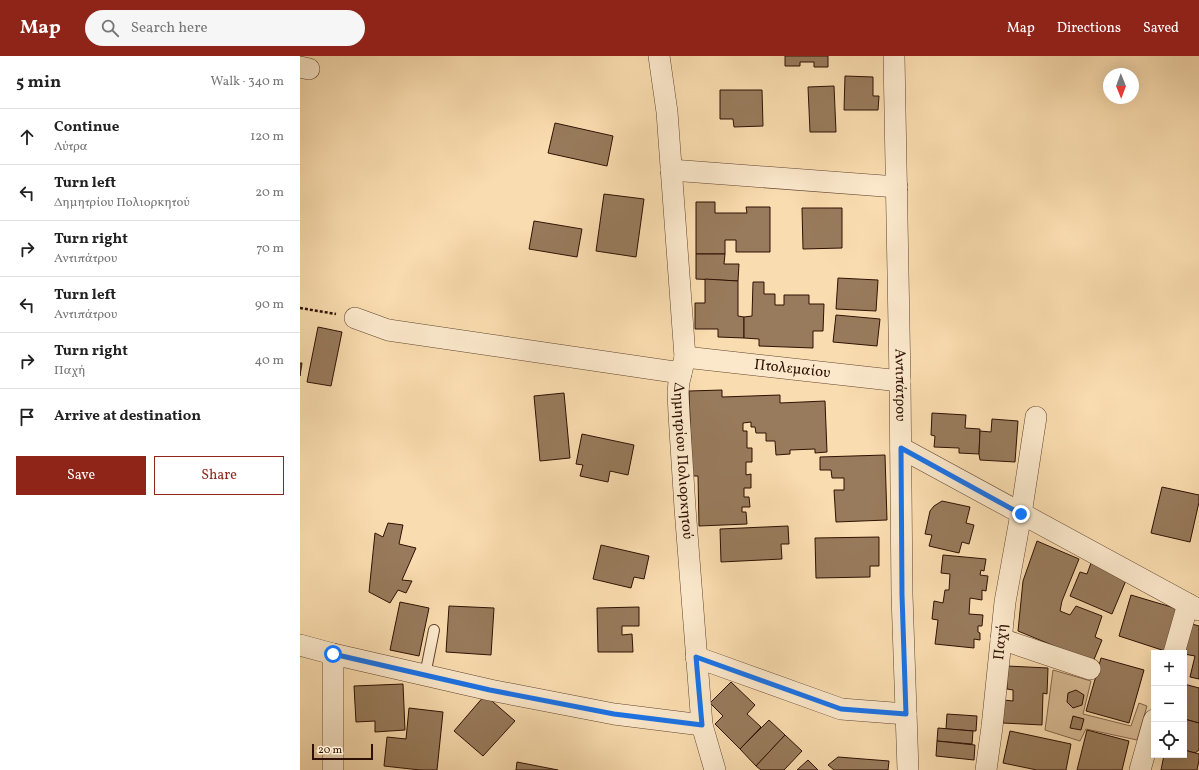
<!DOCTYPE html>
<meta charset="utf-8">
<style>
body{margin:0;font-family:Vollkorn,serif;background:#f6f6f6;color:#222}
.controls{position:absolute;right:12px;bottom:12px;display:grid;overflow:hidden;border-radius:0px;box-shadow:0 4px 16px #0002}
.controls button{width:36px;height:36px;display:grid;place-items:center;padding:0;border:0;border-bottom:1px solid #e0e0e0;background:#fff;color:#222;font:20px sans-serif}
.compass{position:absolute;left:803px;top:12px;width:36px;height:36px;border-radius:50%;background:#fff;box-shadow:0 4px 16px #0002;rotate:179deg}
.scale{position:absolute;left:12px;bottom:10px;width:61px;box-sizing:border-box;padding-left:4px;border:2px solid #2f1103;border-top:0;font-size:11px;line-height:14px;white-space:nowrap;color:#2f1103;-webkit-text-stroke:3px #fbe8cb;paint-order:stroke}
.stop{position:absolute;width:12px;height:12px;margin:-9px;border:3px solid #1a73e8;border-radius:50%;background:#fff}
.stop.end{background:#1a73e8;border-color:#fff;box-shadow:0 1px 4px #0008}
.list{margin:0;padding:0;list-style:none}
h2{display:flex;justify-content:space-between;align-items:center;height:52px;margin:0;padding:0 16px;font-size:17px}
h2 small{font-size:13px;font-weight:400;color:#767676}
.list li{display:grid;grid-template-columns:26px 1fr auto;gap:12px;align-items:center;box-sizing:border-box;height:56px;padding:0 16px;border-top:1px solid #e0e0e0}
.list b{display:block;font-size:15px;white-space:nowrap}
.list p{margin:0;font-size:13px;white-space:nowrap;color:#767676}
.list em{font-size:13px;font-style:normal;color:#767676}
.actions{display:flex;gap:8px;padding:12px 16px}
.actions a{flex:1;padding:9px 0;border:1px solid #8f2418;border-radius:0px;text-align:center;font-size:14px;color:#8f2418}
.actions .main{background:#8f2418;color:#fff}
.icon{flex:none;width:22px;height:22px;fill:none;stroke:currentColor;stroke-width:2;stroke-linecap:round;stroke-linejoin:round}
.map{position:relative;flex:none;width:899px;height:714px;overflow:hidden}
header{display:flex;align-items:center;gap:24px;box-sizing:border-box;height:56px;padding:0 20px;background:#8f2418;color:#fff}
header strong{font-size:19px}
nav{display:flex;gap:22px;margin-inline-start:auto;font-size:14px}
.search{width:280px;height:36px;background:#f6f6f6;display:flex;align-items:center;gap:10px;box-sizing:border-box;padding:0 14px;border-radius:22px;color:#767676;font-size:15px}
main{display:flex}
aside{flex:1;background:#fff}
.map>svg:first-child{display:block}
</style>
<header>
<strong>Map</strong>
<div class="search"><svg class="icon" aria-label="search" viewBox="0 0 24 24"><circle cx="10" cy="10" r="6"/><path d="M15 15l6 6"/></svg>Search here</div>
<nav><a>Map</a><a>Directions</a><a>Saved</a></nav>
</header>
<main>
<aside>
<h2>5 min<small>Walk · 340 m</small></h2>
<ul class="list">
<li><svg class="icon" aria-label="ahead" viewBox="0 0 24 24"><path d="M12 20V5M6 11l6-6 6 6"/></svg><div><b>Continue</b><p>Λύτρα</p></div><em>120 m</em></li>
<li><svg class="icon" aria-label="left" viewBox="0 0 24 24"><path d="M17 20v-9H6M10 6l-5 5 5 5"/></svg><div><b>Turn left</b><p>Δημητρίου Πολιορκητού</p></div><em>20 m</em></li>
<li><svg class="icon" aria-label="right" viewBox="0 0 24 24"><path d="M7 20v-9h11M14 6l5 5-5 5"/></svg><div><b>Turn right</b><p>Αντιπάτρου</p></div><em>70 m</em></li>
<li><svg class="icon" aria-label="left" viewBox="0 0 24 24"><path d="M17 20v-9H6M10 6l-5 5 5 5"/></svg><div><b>Turn left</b><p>Αντιπάτρου</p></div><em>90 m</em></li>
<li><svg class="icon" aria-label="right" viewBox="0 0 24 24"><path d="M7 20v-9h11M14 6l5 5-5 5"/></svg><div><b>Turn right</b><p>Παχή</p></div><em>40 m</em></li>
<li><svg class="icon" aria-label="arrive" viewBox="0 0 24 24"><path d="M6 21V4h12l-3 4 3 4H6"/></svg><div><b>Arrive at destination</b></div></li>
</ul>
<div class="actions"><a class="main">Save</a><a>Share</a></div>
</aside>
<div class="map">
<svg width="899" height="714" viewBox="0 0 899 714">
<rect width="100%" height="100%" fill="#f9dcaf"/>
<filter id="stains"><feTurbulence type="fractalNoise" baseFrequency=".005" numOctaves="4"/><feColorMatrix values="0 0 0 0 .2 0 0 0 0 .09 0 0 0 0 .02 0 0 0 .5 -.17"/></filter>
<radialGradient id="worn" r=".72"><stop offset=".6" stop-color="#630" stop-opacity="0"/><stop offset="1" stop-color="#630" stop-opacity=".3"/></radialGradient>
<polygon fill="#d7b992" stroke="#83654a" points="753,614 791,625 783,658 831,670 839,647 847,650 837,684 786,673 780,685 745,674"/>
<g fill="#987b5c" stroke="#2f1103">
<polygon points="485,0 528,0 528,11 514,11 514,6 500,6 500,10 485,10"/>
<polygon points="545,20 573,21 573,40 579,40 578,54 544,54"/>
<polygon points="534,30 536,76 510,76 508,31"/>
<polygon points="420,34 462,34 463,70 434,71 433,63 420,63"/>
<polygon points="255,67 313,80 307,110 248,97"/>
<polygon points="304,138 344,143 336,201 296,195"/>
<polygon points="396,146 415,146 415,157 447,157 446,151 470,151 470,196 436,196 436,184 425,184 425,198 396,198"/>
<polygon points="502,152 542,152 542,192 503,193"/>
<polygon points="234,165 282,173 277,201 229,193"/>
<polygon points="396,198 425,198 424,208 439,208 438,225 396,223"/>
<polygon points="538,222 578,224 576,255 536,253"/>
<polygon points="405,223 438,225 438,260 444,261 444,282 418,281 418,273 395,273 395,247 405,247"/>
<polygon points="453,226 464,226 464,238 475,238 475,249 484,249 484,239 509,239 509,248 524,248 523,275 513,275 513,292 459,290 459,283 444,282 444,261 452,260"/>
<polygon points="536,259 580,263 577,290 533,286"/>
<polygon points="18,271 42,276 31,330 7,326"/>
<polygon points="0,307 2,307 0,320"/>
<polygon points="422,334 422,341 480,339 480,347 525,345 527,396 515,397 515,393 490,394 490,398 476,399 475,385 466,385 466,377 456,377 455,371 451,371 451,366 443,367 443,375 447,375 447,392 452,392 452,406 446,406 446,419 451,418 451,432 444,432 444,441 449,441 450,451 442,451 442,456 446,456 447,468 399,470 398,420 392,420 389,335"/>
<polygon points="264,337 270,402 240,405 234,340"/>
<polygon points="632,357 666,359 665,372 680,373 679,398 659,397 659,392 634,391 635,380 631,379"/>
<polygon points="692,363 718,365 715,406 680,404 679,398 680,375 691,376"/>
<polygon points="282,378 334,389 328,419 310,415 308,426 280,420 283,409 276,408"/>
<polygon points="585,399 587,464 536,466 534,434 544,434 544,422 532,422 531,414 520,414 520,401"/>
<polygon points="862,431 899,439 899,446 890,486 851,477"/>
<polygon points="642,445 670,451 666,467 674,469 669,488 662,486 659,497 629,490 632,479 625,478 630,455 634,450"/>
<polygon points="88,467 103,469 99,488 116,492 102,524 112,525 106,537 98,534 90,547 69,536 75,477 83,481"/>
<polygon points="488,470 489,488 481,488 482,503 421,506 420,473"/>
<polygon points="579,481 579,510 570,510 570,521 516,522 515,482"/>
<polygon points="737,485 779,503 762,545 760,555 770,559 776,550 802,560 795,581 802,584 793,606 718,575 723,525"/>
<polygon points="301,489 349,500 344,523 334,521 331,532 293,523"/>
<polygon points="643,499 686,503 684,515 681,514 680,519 688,520 686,535 682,534 682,544 670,542 669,558 683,559 682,570 678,570 678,576 680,577 680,584 674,583 674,592 635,588 638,564 632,563 634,545 643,547 645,534 649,534 650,518 641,517"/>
<polygon points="791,507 827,522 812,558 770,540 780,516 787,518"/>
<polygon points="831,539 878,553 865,595 819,580"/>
<polygon points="100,546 129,552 119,600 90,594"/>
<polygon points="149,550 194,552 191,599 146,596"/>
<polygon points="339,551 339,570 322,570 322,579 332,578 333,596 298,596 297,552"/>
<polygon points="892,568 899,570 899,623 890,621 895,600 884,598"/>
<polygon points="801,602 844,614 829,667 786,655"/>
<polygon points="707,610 748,612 747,638 743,637 742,669 703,667 704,644 713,645 713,634 707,633"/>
<polygon points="431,626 455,649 447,658 461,671 440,693 415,668 423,660 410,647"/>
<polygon points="103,628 105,674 75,676 75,665 56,666 54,630"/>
<polygon points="884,628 899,632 899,667 884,663"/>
<polygon points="776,634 784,639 782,649 773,652 767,646 768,637"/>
<polygon points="185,639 215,665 183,700 154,675"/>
<polygon points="109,652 143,656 137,714 120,714 84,710 87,681 106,683"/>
<polygon points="647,658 677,660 676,675 646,673"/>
<polygon points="773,660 784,663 781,674 770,672"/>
<polygon points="884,663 899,667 899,694 895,697 884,694"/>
<polygon points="469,664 485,679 456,710 440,693"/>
<polygon points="638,672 673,675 672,688 637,685"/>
<polygon points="787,674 829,685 822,714 777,714"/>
<polygon points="710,675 771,688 766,714 737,714 703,707"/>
<polygon points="485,679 502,695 484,714 461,714 456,710"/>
<polygon points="637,685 675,689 674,704 636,700"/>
<polygon points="884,694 899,698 899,704 897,714 861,714 864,699 884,699"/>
<polygon points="538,701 589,705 588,714 534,714 528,709"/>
<polygon points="508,704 518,714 497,714"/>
<polygon points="217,706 258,714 216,714"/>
</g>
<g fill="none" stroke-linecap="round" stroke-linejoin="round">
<defs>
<polyline id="service" points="125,619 134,574"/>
<g id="minor">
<path id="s1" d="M359,0L367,56L385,301L379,326L378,336L379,358L385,452L402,669L415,714"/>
<path id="s2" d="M594,0L600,325L602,539L608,714"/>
<polyline points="0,11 9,13"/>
<polyline points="371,114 597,131"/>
<polyline points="55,262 88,274 381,317"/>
<path id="s3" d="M385,301L600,325"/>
<polyline points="601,392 899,554"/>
<polyline points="701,583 790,613"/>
<polyline points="0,589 33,598 190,634 314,658 402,669"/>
<polyline points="874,597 888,548"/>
<polyline points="396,601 541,653 606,658"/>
<polyline points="33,714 33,598"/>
<path id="s4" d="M686,714L692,671L705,546L721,458L736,361"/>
<polyline points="840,714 854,664"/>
</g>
</defs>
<use href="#service" stroke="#62442e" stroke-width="12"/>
<use href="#minor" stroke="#62442e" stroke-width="22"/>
<polyline stroke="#2f1103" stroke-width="2.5" stroke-dasharray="3 2" stroke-linecap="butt" points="0,252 36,258"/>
<use href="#service" stroke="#fbe8cb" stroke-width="10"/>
<use href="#minor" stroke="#fbe8cb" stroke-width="21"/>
</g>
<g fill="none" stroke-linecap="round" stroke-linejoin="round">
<polyline stroke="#1a73e8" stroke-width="5" points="33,598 190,634 314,658 402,669 396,601 541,653 606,658 602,539 601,392 721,458"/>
</g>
<g text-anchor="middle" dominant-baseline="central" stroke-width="3" stroke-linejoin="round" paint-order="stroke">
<g font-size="15" fill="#2f1103" stroke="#fbe8cb">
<text stroke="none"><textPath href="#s3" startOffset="108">Πτολεμαίου</textPath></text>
<text stroke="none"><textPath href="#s2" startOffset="329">Αντιπάτρου</textPath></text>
<text stroke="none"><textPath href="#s1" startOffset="407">Δημητρίου Πολιορκητού</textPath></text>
<text stroke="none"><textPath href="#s4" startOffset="129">Παχή</textPath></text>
</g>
</g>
<rect width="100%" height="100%" filter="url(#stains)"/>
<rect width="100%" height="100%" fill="url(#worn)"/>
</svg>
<div class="controls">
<button>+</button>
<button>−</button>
<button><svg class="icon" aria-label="locate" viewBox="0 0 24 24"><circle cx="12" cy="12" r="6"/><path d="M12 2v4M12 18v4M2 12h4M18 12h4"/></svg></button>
</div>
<svg class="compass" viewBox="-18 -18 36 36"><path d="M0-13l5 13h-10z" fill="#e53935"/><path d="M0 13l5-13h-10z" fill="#767676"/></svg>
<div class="scale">20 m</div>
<div class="stop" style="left:33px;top:598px"></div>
<div class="stop end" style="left:721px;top:458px"></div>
</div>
</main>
